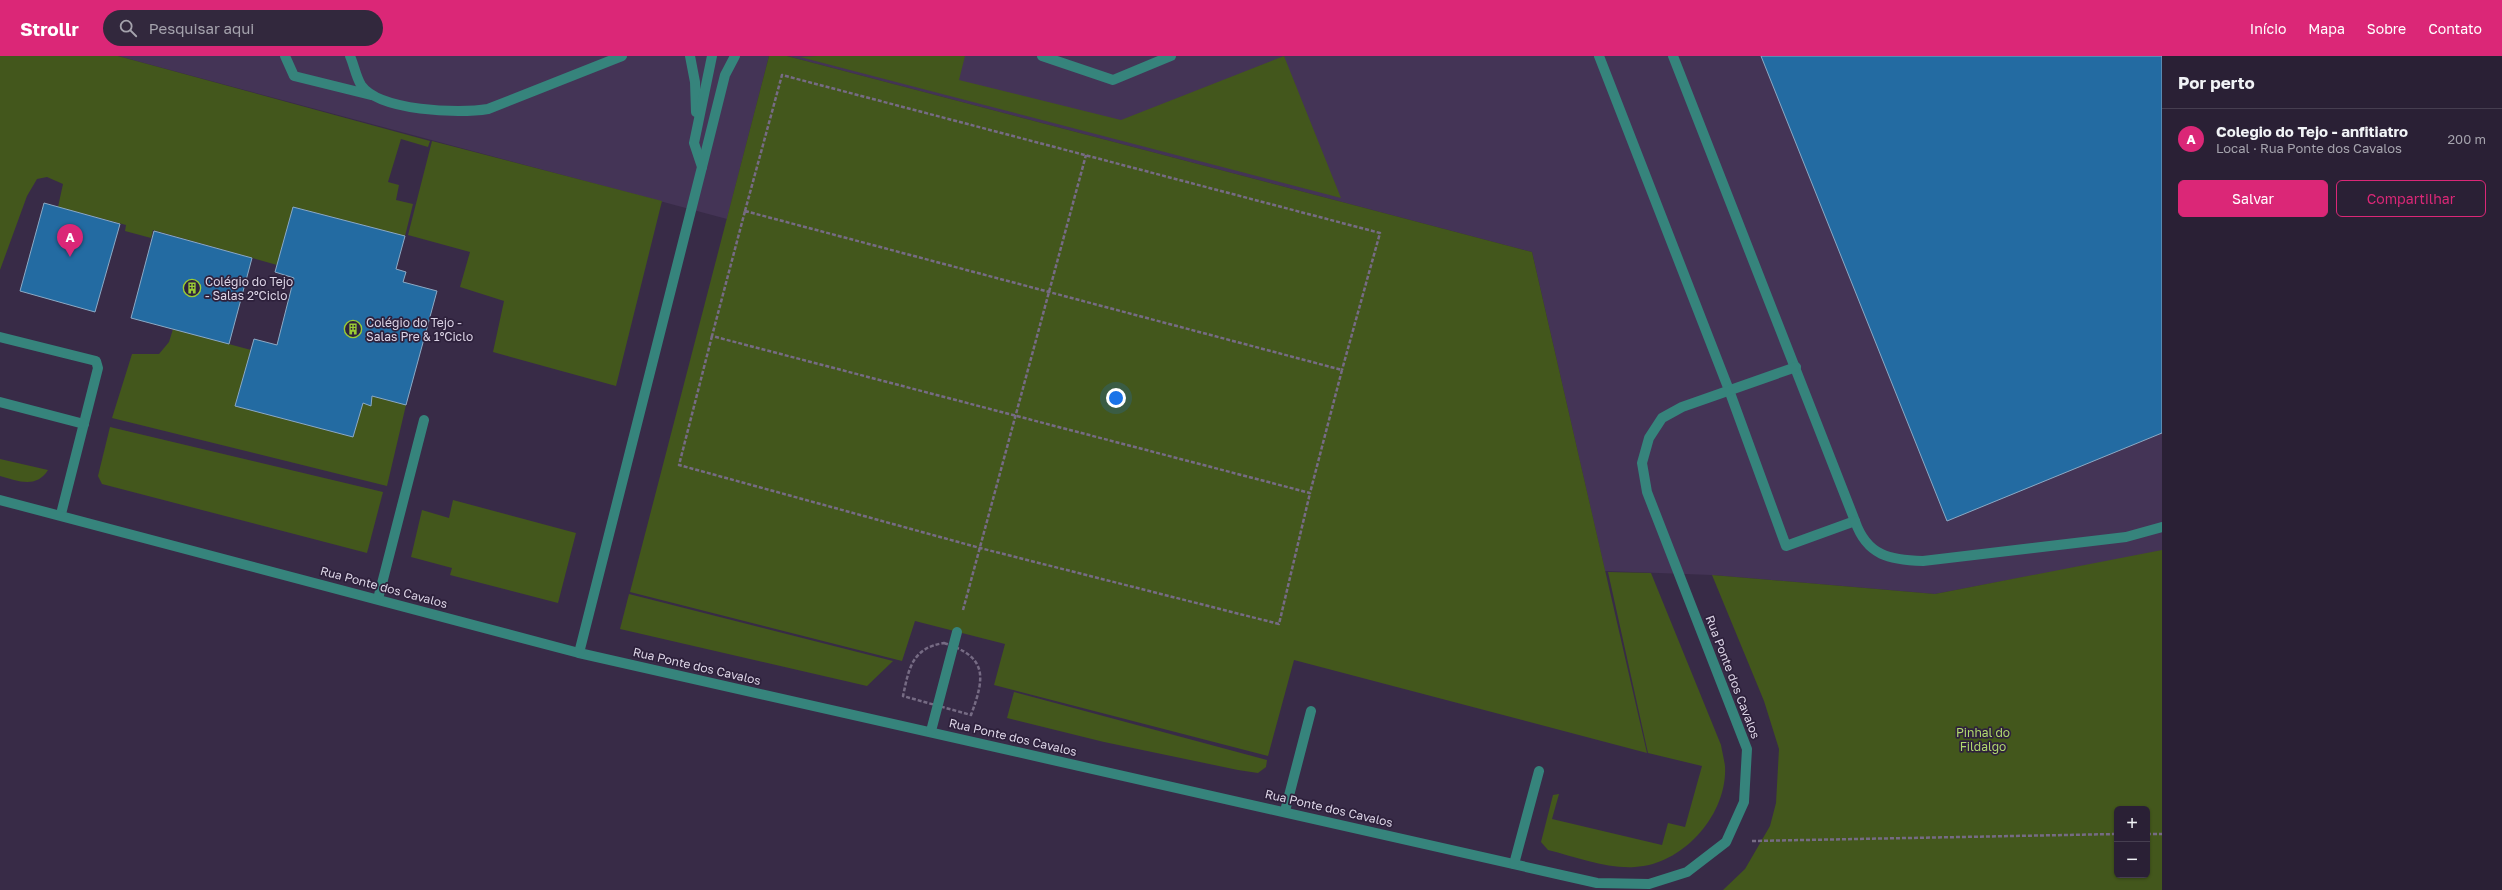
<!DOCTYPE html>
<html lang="pt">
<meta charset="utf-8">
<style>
body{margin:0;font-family:"Golos Text",sans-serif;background:#32283d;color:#f1f3f6}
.controls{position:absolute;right:12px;bottom:12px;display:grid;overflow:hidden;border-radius:6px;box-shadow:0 1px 3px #0004}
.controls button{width:36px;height:36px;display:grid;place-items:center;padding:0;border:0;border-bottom:1px solid #463e50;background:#2a2035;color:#f1f3f6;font:20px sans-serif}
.you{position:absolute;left:1116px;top:342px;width:14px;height:14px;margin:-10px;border:3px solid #fff;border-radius:50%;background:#1a73e8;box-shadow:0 0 0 6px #1a73e833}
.badge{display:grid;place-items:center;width:26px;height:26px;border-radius:50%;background:#db2777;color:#fff;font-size:13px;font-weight:700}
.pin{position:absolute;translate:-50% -33px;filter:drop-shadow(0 1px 2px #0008)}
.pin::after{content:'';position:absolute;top:21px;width:14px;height:12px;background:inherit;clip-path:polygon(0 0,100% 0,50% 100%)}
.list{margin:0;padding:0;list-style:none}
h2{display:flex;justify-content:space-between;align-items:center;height:52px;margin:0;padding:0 16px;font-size:17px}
h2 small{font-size:13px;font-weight:400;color:#a5a3ad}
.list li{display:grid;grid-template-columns:26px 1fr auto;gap:12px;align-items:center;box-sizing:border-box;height:60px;padding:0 16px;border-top:1px solid #463e50}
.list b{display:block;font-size:15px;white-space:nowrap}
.list p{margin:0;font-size:13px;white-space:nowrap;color:#a5a3ad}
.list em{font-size:13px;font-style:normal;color:#a5a3ad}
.actions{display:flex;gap:8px;padding:12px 16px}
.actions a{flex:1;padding:9px 0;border:1px solid #db2777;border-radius:6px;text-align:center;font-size:14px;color:#db2777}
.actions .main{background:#db2777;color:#fff}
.icon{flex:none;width:22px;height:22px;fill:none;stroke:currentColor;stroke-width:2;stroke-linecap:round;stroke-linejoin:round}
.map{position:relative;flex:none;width:2162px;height:834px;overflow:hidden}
header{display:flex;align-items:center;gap:24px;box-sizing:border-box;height:56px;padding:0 20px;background:#db2777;color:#fff}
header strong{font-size:19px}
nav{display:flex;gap:22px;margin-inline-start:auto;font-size:14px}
.search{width:280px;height:36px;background:#32283d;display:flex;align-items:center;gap:10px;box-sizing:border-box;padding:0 14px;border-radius:22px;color:#a5a3ad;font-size:15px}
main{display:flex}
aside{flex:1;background:#2a2035}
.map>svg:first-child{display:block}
</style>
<header>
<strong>Strollr</strong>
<div class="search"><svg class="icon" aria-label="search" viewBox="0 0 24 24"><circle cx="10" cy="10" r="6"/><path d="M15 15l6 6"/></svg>Pesquisar aqui</div>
<nav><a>Início</a><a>Mapa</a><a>Sobre</a><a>Contato</a></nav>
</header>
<main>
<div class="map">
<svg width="2162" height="834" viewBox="0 0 2162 834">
<rect width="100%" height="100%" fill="#382b47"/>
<g fill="#443456">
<polygon points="118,0 769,0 727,163"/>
<polygon points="787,0 2162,0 2162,495 1935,538 1712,519 1605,515 1532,196"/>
</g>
<g fill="#43571c" fill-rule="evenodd">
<polygon points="0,0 118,0 430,85 428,91 401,83 388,126 399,129 396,144 413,148 405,180 293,151 277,209 153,174 151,182 125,175 126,169 58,151 63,128 47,121 37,123 27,140 0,214"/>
<polygon points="769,0 787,0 1532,196 1647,697 1294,604 1268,700 994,629 1005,588 915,565 902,605 630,536"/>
<polygon points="817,0 965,0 959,24 1121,64 1284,0 1341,142 800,1"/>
<polygon points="432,85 662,145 616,330 493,296 504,245 460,231 470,196 408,179"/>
<polygon points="173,273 251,294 235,350 353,381 363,347 370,349 372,340 406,349 387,430 112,362 132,298 159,298 169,286"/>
<polygon points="110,371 383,436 367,497 102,428 98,420"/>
<path d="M0,403L48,414C36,433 18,425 0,420Z"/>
<polygon points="453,444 576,477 558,547 450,519 452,512 411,501 422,454 449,462"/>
<path d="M2162,494V834H1723L1745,813L1770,770L1776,747L1779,693L1764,645L1712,519L1935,538ZM2117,753H2147V819H2117Z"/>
<path d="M1608,516L1651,517L1721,689C1722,695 1724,703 1725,710C1728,758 1683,809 1635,811C1607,813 1576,801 1548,794L1541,786L1553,739L1559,738L1552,763L1662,789L1668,767L1685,771L1702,710L1648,697Z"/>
<polygon points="629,538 893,605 867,630 620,573"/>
<polygon points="1014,636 1267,704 1266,711 1258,717 1238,714 1104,686 1007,662"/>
</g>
<g fill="#236ba2" stroke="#8caac5">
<polygon points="1761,0 2162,0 2162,377 1947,465"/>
<polygon points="44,147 120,168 95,256 20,235"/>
<polygon points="293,151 405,180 396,213 406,216 403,226 437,235 406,349 372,340 371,350 363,347 353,381 235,350 254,283 277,289 294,222 275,216"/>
<polygon points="154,175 252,202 229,288 131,262"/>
</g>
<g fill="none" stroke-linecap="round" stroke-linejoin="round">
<g stroke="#766b84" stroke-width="2.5" stroke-dasharray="4 2" stroke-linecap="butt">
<polygon points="745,155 1342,314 1310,437 712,280"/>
<polyline points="745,155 782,19 1380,177 1342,314"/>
<polyline points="712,280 679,409 980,492 1279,568 1310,437"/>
<polyline points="963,554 1086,99"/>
<path d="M944,587C988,601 985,621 971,659L903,640C909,612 912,592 944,587Z"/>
<polyline points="2147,778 2162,778"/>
<polyline points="1752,785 2117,778"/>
</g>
<g stroke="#36847c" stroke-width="10">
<polyline points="285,0 294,20 371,39"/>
<path d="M350,0C354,9 356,21 361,29C379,55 459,58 488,53L622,0"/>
<polyline points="690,0 695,26 696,56"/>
<polyline points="1042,0 1113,24 1171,0"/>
<polyline points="1599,0 1729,334 1786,490 1855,465 1673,0"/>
<polyline points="702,111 725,19 735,0"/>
<polyline points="0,281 96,305 98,312 61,458"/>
<polyline points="0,346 84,368"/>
<polyline points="0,444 579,597 1597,827 1649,828 1687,816 1726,786 1744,746 1747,693 1647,436 1642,407 1649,382 1662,362 1682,351 1796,311"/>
<path d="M1855,465C1867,500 1890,504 1923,505L2126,481L2162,471"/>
<polyline points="378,543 424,364"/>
<polyline points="579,597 702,111 694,87 712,0"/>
<polyline points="931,675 957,576"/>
<polyline points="1285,755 1311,655"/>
<polyline points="1514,808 1539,715"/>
</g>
</g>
<defs>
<symbol id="building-ring" viewBox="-11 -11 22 22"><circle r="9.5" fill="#2e213c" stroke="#9acb34" stroke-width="1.5"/><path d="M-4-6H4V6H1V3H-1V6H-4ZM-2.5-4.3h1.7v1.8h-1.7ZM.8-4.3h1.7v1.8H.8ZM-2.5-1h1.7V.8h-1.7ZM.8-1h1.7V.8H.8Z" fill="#9acb34"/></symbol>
</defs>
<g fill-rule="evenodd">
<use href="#building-ring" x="182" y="222" width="20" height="20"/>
<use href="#building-ring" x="343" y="263" width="20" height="20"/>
</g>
<g text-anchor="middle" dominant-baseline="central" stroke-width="3.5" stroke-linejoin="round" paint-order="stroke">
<g font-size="12" fill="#ddd5e7" stroke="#2e213c" text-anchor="start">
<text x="205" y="225">Colégio do Tejo<tspan x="205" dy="14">- Salas 2ºCiclo</tspan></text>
<text x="366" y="266">Colégio do Tejo -<tspan x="366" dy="14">Salas Pre &amp; 1ºCiclo</tspan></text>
</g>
<g font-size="12" fill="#ddd5e7" stroke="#2e213c">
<text transform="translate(384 531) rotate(15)">Rua Ponte dos Cavalos</text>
<text transform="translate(697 610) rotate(13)">Rua Ponte dos Cavalos</text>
<text transform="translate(1733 621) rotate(69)">Rua Ponte dos Cavalos</text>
<text transform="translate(1013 681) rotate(13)">Rua Ponte dos Cavalos</text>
<text transform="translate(1329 752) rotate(13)">Rua Ponte dos Cavalos</text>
</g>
<g font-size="12" fill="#b1d96e" stroke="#2e213c">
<text x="1983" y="676">Pinhal do<tspan x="1983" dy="14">Fildalgo</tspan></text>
</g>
</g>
</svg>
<div class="controls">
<button>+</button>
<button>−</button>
</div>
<div class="you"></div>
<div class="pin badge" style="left:70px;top:201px">A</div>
</div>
<aside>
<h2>Por perto<small></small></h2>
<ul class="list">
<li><span class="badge">A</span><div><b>Colegio do Tejo - anfitiatro</b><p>Local · Rua Ponte dos Cavalos</p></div><em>200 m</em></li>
</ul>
<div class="actions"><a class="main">Salvar</a><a>Compartilhar</a></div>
</aside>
</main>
